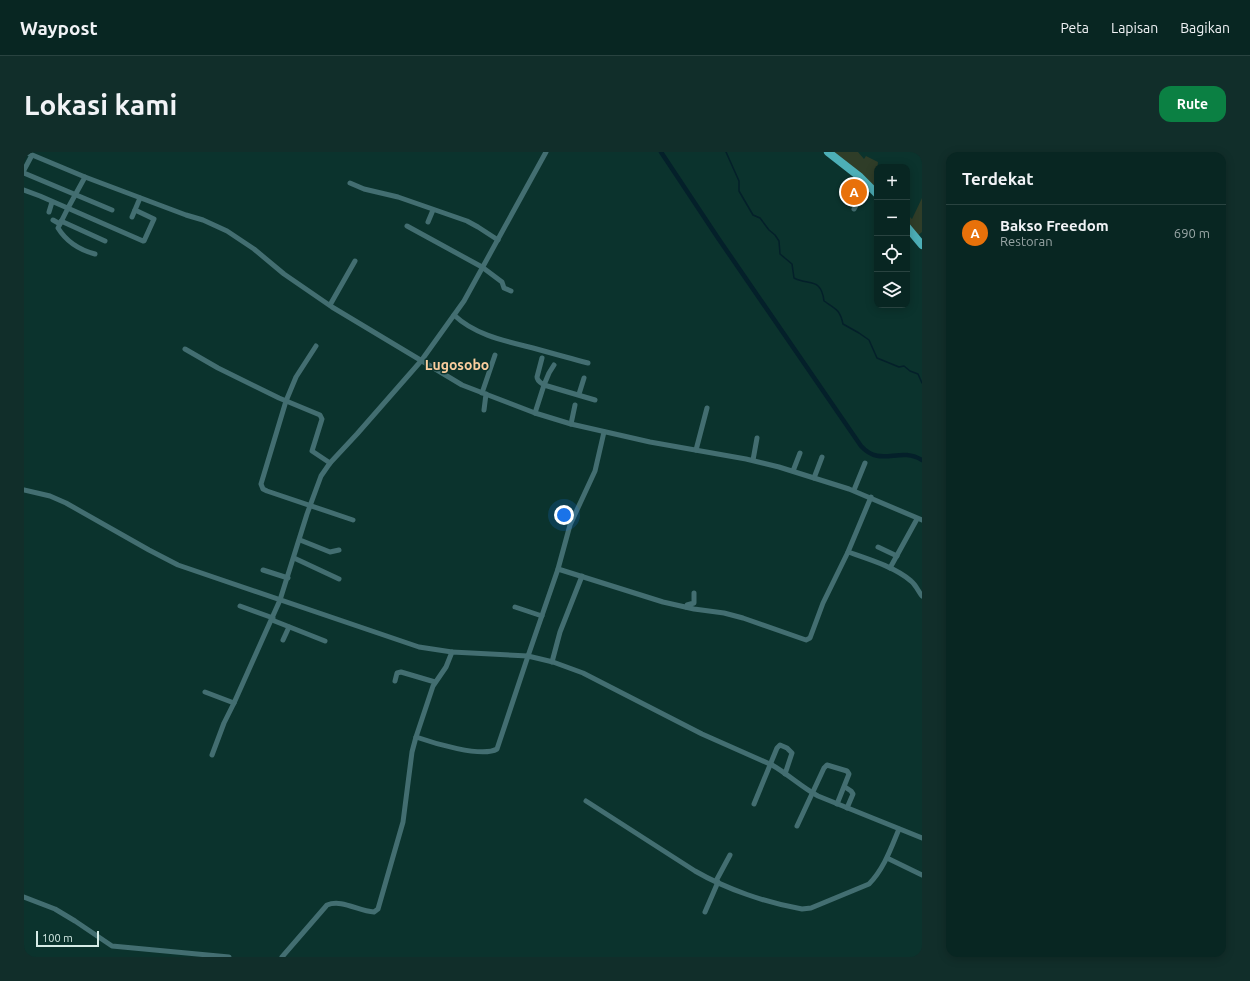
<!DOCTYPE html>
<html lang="id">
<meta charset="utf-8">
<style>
body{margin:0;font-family:Ubuntu,sans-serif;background:#112e2a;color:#f1f3f6}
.controls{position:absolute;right:12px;top:12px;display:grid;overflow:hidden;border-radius:8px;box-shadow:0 2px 10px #0003}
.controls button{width:36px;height:36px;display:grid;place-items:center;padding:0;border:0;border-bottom:1px solid #294340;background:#082622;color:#f1f3f6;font:20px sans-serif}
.scale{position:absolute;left:12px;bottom:10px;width:63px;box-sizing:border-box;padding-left:4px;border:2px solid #d6ebe6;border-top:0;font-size:11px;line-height:14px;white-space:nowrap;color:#d6ebe6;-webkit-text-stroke:3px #0b332d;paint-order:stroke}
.you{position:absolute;left:540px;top:363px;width:14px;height:14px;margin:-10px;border:3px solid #fff;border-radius:50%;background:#1a73e8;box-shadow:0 0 0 6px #1a73e833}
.badge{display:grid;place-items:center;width:26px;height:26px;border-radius:50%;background:#0b8043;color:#fff;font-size:13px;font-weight:700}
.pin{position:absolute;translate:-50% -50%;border:2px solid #fff;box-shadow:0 1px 4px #0006}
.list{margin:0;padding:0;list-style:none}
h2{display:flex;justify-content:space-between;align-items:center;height:52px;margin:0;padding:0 16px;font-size:17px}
h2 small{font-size:13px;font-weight:400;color:#98a5a5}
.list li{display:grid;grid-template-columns:26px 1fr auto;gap:12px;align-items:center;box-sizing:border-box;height:56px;padding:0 16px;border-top:1px solid #294340}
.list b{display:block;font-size:15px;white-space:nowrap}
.list p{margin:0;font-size:13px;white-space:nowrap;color:#98a5a5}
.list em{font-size:13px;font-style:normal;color:#98a5a5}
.icon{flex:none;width:22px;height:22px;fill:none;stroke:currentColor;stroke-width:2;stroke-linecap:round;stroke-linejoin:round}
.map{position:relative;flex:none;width:898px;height:805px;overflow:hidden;border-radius:12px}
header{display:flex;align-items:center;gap:24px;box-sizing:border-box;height:56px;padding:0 20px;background:#082622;border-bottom:1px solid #294340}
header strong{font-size:19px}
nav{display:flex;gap:22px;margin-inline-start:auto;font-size:14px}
.intro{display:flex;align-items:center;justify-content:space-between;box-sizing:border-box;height:96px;padding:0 24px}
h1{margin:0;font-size:28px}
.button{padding:10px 18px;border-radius:12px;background:#0b8043;color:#fff;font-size:14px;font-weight:700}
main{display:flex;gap:24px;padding:0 24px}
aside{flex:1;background:#082622;border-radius:12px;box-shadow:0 2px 10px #0003}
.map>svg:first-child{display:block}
</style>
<header>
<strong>Waypost</strong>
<nav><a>Peta</a><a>Lapisan</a><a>Bagikan</a></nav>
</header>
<div class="intro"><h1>Lokasi kami</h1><a class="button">Rute</a></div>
<main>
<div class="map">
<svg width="898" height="805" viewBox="0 0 898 805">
<rect width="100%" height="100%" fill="#0b332d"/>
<g fill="#2f3d28">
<polygon points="804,0 834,0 840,7 842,4 854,10 852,29 853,31 853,42"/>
<polygon points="898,46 898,80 893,84 883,75 883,62 888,67"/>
</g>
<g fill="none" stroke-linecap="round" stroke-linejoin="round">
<path stroke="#04202a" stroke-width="1.5" d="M702,0L715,29V39L729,63L736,66L745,78L751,83L755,89L756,102L768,112L770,126C785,134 797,125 800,149C812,157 816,158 819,172L835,181L845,188L853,206L875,215L880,214L886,219L894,222L898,231"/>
<path stroke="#04202a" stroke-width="4.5" d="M637,0L694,86L837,294C857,316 875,294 898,308"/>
<g stroke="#436e71" stroke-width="5">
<polyline points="1,0 61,25 162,63 179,68 203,79 230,97 260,122 308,155 438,233 511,261 547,272 626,290 722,307 755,315 825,337 898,368"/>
<polyline points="0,18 8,3"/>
<polyline points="0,21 88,58"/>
<path d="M61,25L44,56L34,76C42,89 56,98 71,102"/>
<polyline points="326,31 340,37 374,45 443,69 454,75 474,88"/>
<polyline points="0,38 16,44 119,89 120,89 130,67 111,58"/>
<polyline points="830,57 843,33"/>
<polyline points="25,60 28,50"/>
<polyline points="108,65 116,46"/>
<polyline points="29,68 36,72"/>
<polyline points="37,69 81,89"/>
<polyline points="404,70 409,58"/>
<polyline points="383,74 458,115 478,130 480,136 487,139"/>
<polyline points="306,153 331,109"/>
<path d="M430,163C451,183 481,189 509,196C527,201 545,206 564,211"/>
<polyline points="292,194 272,225 262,249 237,332 239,337 243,339 329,368"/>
<polyline points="161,197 194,216 255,246 296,263 298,267 288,299 306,311"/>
<path d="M518,206L513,225C513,229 517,231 520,233L525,221L530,213"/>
<polyline points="458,241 471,203"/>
<polyline points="555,242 560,226"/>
<polyline points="460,258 462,242"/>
<polyline points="511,261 520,233 571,248"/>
<polyline points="547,272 551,253"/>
<polyline points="672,298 683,256"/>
<polyline points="729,308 733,286"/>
<polyline points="769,319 776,301"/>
<polyline points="790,326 798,305"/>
<polyline points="0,338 26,344 42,351 125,398 154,413 395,495 428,500"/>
<polyline points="830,338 841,311"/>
<polyline points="276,388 306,400 315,398"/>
<polyline points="854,395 873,404"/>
<path d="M824,400C844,407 871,415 887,429C892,433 894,439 898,444"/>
<polyline points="270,406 315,427"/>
<polyline points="866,416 893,367"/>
<polyline points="534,417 639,450 670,457 700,461 719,466 782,488 786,486 799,451 824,400 847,345"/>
<polyline points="239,418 264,426"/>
<polyline points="216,454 249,466"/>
<polyline points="491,455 518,464"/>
<polyline points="662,455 663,453 670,451 670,441"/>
<polyline points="248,468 301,489"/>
<polyline points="259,488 265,475"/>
<polyline points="528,510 536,480 558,424"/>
<polyline points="371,529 373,521 377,520 411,530"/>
<polyline points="181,540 210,551 256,448 283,362 297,324 306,311 333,282 397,209 440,149 522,0"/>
<path d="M392,585C409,591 458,606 473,597L504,504L529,510L559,521L678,582L748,613C764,622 777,635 794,644L898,686"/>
<polyline points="188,603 200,571 210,551"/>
<polyline points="821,635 827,639 829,642 823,656"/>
<path d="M562,649L671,719C702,737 743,751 778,757L787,756L845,732C860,717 867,696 875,677"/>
<polyline points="730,652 753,596 756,593 763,596 768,601 761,622"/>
<polyline points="773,674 800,616 803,613 823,619 825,622 813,652"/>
<polyline points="863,706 898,723"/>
<polyline points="692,729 706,703"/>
<polyline points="0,745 31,757 51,769 88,794 205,805"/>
<polyline points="681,760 694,730"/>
<path d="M258,805L303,753C318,747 334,759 350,760L354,757L379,670L388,600L392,585L409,534L422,515L428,500L504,504L534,417L546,373L571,319L580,280"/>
</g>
<g stroke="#4dafb7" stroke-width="8">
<polyline points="804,0 836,25 853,42"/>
<polyline points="883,75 898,93"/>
</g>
</g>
<g text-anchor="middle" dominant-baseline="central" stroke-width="3" stroke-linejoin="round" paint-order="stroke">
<g font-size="14" font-weight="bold" fill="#fbce9e" stroke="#0b332d">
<text x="433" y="213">Lugosobo</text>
</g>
</g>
</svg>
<div class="controls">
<button>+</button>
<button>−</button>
<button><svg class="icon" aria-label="locate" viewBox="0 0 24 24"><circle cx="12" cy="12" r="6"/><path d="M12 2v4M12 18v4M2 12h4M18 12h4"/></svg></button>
<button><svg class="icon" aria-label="layers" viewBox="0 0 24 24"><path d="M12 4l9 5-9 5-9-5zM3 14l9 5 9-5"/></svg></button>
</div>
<div class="scale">100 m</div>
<div class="you"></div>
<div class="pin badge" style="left:830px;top:40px;background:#e8710a">A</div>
</div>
<aside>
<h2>Terdekat<small></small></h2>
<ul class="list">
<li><span class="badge" style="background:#e8710a">A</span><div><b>Bakso Freedom</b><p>Restoran</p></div><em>690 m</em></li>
</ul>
</aside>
</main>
